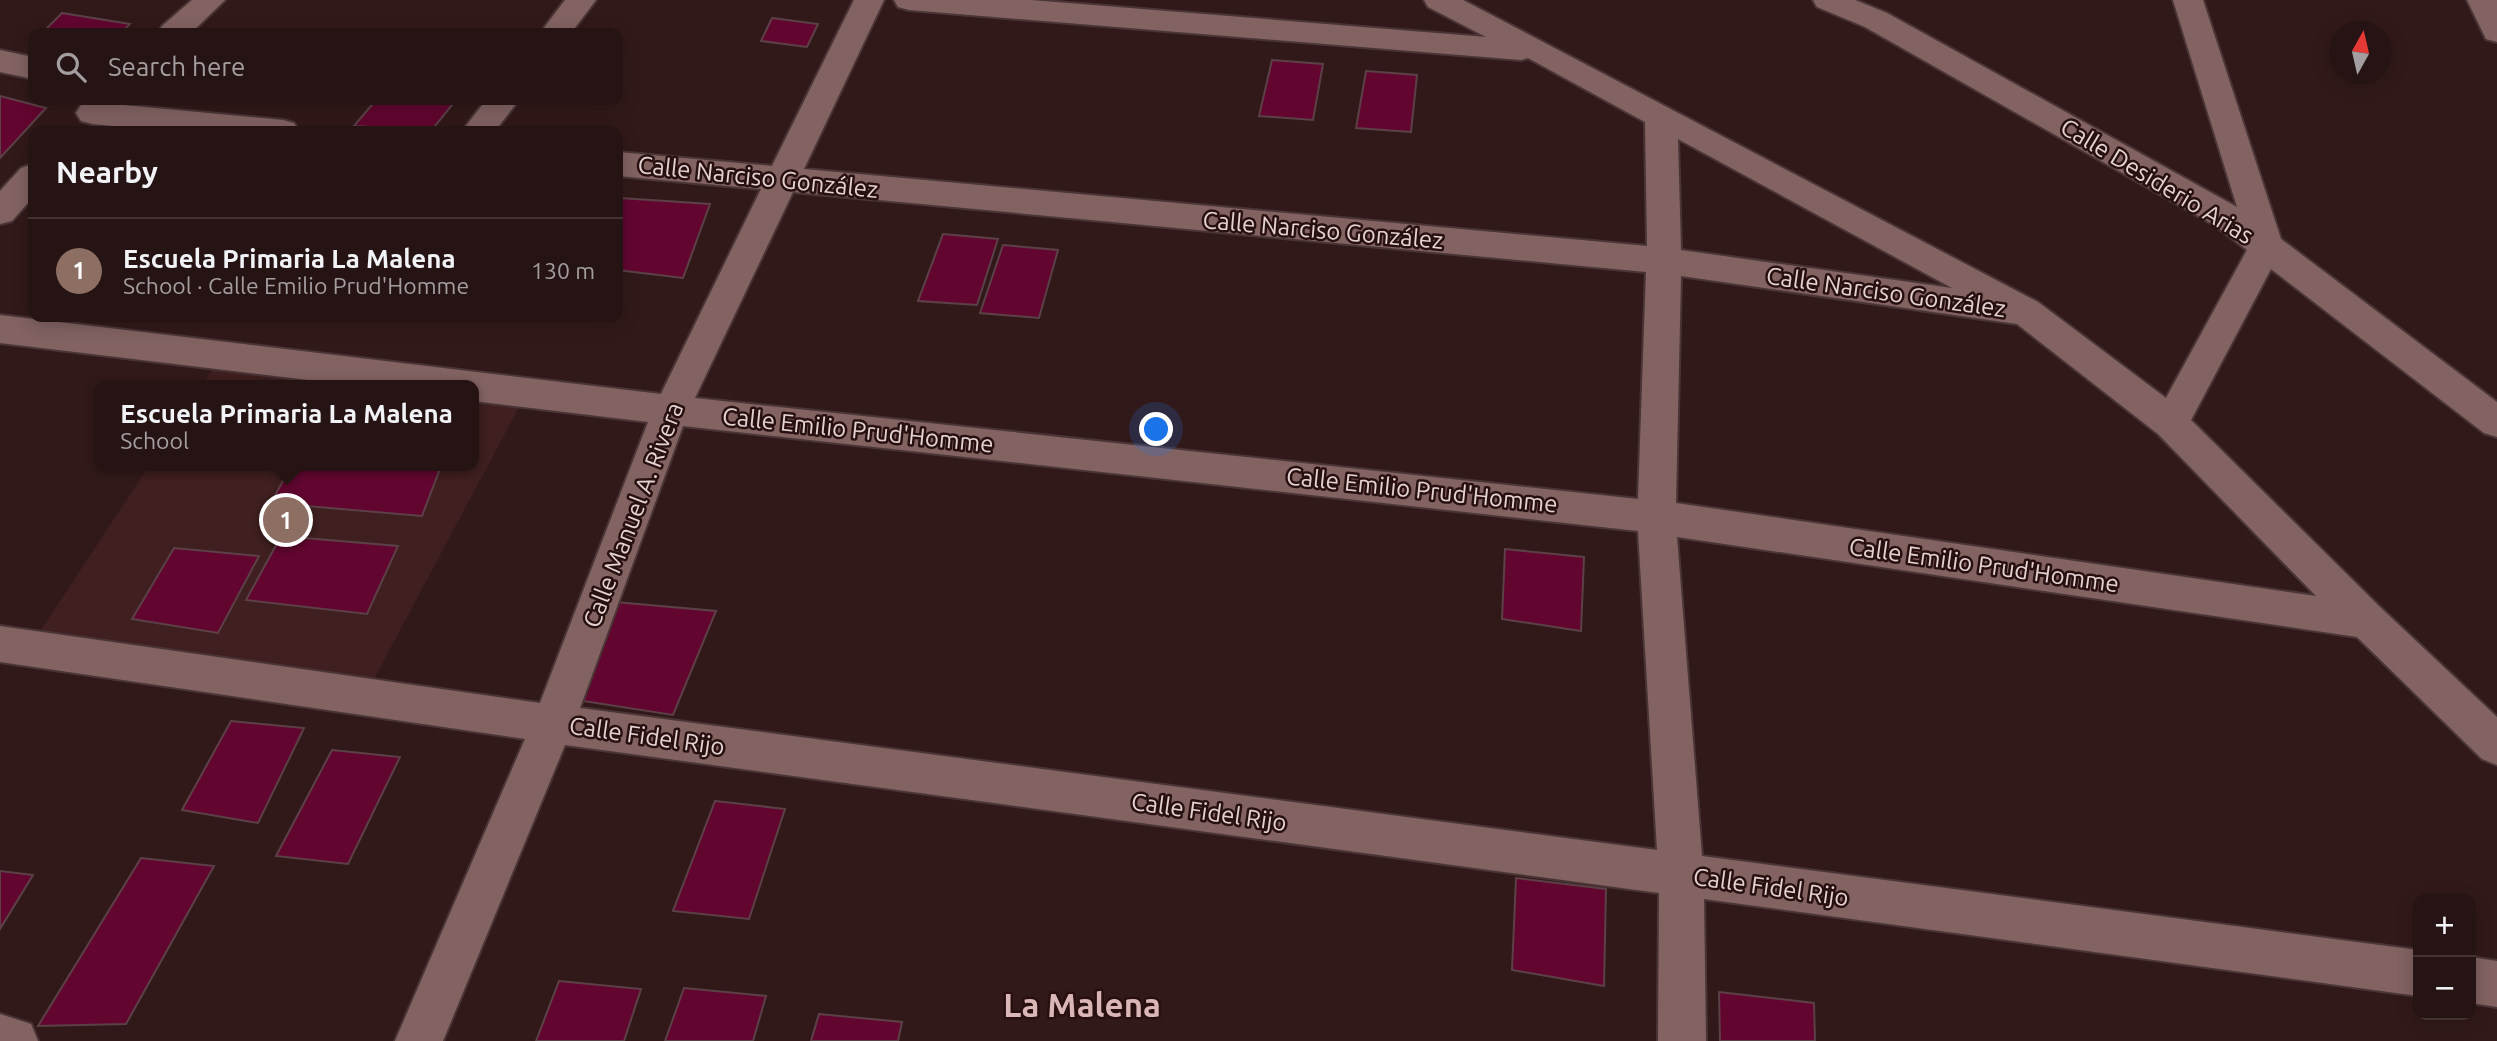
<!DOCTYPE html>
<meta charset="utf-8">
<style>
body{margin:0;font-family:Ubuntu,sans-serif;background:#322021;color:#f1f3f6}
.controls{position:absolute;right:21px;bottom:21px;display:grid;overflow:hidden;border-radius:14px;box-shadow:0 4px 18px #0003}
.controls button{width:63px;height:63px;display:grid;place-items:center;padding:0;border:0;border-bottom:2px solid #423233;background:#261313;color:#f1f3f6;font:35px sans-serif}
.compass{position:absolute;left:2329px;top:21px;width:63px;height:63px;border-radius:50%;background:#261313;box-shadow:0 4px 18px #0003;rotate:8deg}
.you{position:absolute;left:1157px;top:430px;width:24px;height:24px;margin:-18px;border:5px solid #fff;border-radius:50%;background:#1a73e8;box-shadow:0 0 0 10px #1a73e833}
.badge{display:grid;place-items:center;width:46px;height:46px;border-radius:50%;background:#0b8043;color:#fff;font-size:23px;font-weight:700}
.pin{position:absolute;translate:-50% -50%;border:4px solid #fff;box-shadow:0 2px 7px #0006}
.popup{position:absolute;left:94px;top:380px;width:385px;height:91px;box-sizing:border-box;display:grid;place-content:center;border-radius:14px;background:#261313;filter:drop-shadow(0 2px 5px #0005);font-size:23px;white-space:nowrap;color:#a49ea0}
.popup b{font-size:26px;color:#f1f3f6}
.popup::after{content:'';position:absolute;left:50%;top:100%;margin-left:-14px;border:14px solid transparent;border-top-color:#261313}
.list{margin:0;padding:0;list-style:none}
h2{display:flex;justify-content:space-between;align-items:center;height:91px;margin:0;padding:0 28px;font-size:30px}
h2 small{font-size:23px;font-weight:400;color:#a49ea0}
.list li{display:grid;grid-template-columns:46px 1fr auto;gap:21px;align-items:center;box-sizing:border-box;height:105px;padding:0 28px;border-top:2px solid #423233}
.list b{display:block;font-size:26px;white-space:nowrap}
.list p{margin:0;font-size:23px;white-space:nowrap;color:#a49ea0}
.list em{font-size:23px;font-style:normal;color:#a49ea0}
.icon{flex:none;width:38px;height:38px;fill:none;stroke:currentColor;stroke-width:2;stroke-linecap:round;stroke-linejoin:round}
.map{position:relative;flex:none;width:2497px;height:1041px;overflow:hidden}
.search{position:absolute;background:#261313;box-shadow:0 4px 18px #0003;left:28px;top:28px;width:595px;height:77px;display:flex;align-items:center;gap:18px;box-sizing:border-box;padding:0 24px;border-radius:14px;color:#a49ea0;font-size:26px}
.panel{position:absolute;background:#261313;box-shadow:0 4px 18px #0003;left:28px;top:126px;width:595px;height:196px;border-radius:14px}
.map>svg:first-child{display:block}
</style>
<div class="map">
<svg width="2497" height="1041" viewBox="0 0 2497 1041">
<rect width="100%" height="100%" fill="#321919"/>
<g fill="#3f1f1f">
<polygon points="221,356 467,385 202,385"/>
<polygon points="473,386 527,392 365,696 29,648 149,466 473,466"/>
</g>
<g fill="#62062f" stroke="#5c4047" stroke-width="2">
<polygon points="62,13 130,24 121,33 42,33"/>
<polygon points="772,18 818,24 807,47 761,41"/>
<polygon points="1272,60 1323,64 1313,120 1259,116"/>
<polygon points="1366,71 1417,75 1411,132 1356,128"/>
<polygon points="0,96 46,108 0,158"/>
<polygon points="376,100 456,100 431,131 354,126"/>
<polygon points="620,198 710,204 683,278 618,270"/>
<polygon points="943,234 998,239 977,305 918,301"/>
<polygon points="1003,245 1058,250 1039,318 980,313"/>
<polygon points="291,466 441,466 422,516 271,503"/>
<polygon points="281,536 398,546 367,614 246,600"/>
<polygon points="174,548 259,556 218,633 132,619"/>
<polygon points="1505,549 1584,557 1581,631 1502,619"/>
<polygon points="615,602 716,611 673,715 577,700"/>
<polygon points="231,721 304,728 258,823 182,810"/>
<polygon points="332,750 400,757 348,864 276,856"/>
<polygon points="715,801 785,809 749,919 673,911"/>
<polygon points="141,858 214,866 126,1024 38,1026"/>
<polygon points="0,871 33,875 0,929"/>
<polygon points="1516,878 1606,889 1604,986 1512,970"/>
<polygon points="559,981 641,989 624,1041 536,1041"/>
<polygon points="684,988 766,996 753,1041 665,1041"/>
<polygon points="1719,992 1814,1003 1815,1041 1720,1041"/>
<polygon points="819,1014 902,1022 898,1041 811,1041"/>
</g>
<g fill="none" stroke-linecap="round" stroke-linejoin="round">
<defs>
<g id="minor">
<polygon points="192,0 225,0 191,33 158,33 162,26"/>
<polygon points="565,0 596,0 571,33 540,33"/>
<path d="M854,0H884L804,169L1647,246L1645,122L1528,58L1521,60L909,10L898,7L894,0H1031L1486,37L1428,7L1424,0H1463L2038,302L2166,398L2247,250L2214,225L1865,27L1817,7L1813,0H1855L1887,13L2237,207L2173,0H2203L2281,239L2497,402V437L2484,433L2271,269L2191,420L2381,608L2497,717V765L2482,759L2357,637L1677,537L1702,856L2418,950V996L1704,899L1706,1041H1658L1659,893L565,745L443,1041H395L525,739L0,662V626L540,703L648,422L473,401V385H349L0,343V315L661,394L761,189L618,176V152L772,166ZM1678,139L1952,288L1681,250ZM793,192L1646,272L1638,499L695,398ZM1681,276L2017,324L2158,434L2316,596L1676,503ZM683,426L1638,531L1657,850L580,708Z"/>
<polygon points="2467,0 2497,0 2497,42 2486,39"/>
<polygon points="0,50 33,57 33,79 0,72"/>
<polygon points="486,100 519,100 495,131 462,131"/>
<polygon points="92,102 283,120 294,123 299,131 166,131 92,124 81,121 76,113 81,105"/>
<polygon points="33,164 33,197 12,221 0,224 0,191 21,168"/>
<polygon points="2471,957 2497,961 2497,1007 2471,1003"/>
<polygon points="0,1014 31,1024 38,1041 0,1041"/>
</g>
</defs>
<use href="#minor" stroke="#4a3536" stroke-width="4"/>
<use href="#minor" fill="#826362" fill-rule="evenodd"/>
</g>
<g text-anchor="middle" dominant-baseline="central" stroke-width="5" stroke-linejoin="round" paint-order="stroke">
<g font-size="24" fill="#e4d2d1" stroke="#281010">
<text transform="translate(758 177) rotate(6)">Calle Narciso González</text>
<text transform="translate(2157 181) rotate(31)">Calle Desiderio Arias</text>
<text transform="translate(1323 230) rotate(5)">Calle Narciso González</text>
<text transform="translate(1886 292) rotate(8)">Calle Narciso González</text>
<text transform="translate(858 430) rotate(6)">Calle Emilio Prud'Homme</text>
<text transform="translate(1422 490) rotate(6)">Calle Emilio Prud'Homme</text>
<text transform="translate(633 515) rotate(-69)">Calle Manuel A. Rivera</text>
<text transform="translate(1984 565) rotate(8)">Calle Emilio Prud'Homme</text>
<text transform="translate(647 736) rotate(8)">Calle Fidel Rijo</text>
<text transform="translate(1209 812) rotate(8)">Calle Fidel Rijo</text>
<text transform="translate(1771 887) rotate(8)">Calle Fidel Rijo</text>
</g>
<g font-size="33" font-weight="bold" fill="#dab7b6" stroke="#281010">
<text x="1082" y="1004">La Malena</text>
</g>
</g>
</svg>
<div class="controls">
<button>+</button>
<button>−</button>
</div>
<svg class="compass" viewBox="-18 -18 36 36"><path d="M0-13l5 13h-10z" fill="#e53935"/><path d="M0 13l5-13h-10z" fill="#a49ea0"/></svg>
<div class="you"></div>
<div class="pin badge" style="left:286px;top:520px;background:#8d6e63">1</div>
<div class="popup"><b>Escuela Primaria La Malena</b>School</div>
<div class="search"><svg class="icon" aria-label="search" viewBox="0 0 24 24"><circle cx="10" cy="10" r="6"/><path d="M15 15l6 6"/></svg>Search here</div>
<section class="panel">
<h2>Nearby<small></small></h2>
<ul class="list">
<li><span class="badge" style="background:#8d6e63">1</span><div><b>Escuela Primaria La Malena</b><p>School · Calle Emilio Prud'Homme</p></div><em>130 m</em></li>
</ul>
</section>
</div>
